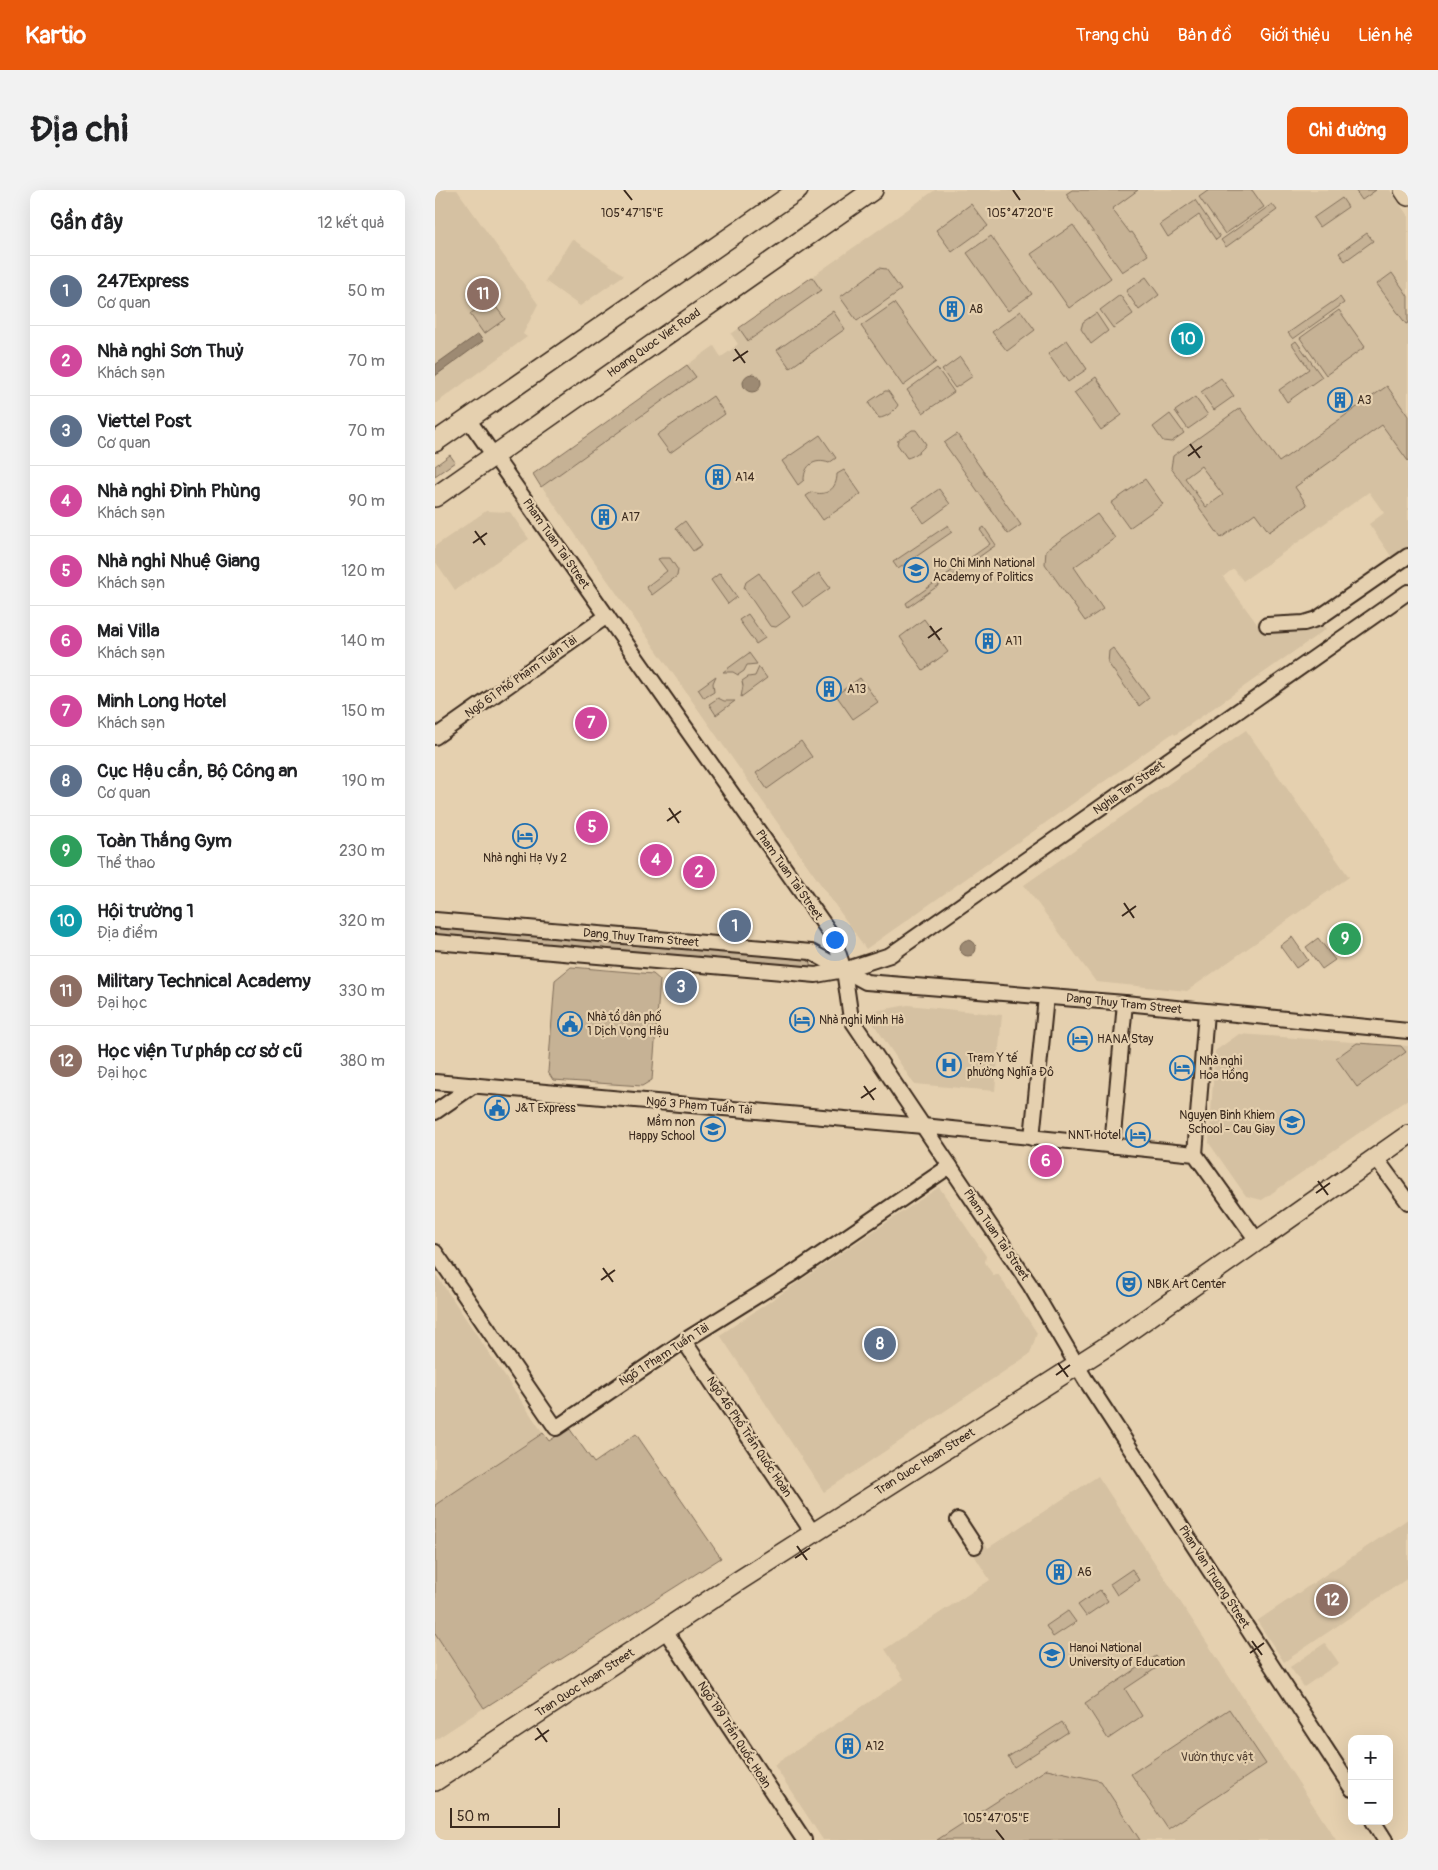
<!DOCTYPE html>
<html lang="vi">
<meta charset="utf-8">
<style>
body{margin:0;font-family:Pangolin,sans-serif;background:#f2f2f2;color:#202124}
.controls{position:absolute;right:15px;bottom:15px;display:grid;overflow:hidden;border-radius:10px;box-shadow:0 5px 20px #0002}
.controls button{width:45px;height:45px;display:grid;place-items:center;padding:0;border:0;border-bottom:1px solid #e0e0e0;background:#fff;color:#202124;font:25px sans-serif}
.scale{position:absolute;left:15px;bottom:12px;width:110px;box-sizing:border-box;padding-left:5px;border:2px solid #3b2a1e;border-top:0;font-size:14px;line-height:18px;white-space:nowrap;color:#3b2a1e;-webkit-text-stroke:4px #e5d0af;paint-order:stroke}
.you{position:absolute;left:399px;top:749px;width:18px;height:18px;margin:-12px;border:4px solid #fff;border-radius:50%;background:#1a73e8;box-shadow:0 0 0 8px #1a73e833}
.badge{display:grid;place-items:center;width:32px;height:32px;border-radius:50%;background:#ea580c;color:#fff;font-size:16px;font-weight:700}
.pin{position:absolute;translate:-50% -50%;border:2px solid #fff;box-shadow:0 1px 5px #0006}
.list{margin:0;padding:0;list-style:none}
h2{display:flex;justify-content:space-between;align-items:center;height:65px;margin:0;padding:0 20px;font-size:21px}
h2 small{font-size:16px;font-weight:400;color:#757577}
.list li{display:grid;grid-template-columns:32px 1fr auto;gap:15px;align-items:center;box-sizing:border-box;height:70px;padding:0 20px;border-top:1px solid #e0e0e0}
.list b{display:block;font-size:19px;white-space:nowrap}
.list p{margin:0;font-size:16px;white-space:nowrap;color:#757577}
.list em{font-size:16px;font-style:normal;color:#757577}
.map{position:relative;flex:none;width:973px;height:1650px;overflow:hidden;border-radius:10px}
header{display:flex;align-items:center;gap:30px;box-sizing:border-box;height:70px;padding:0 25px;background:#ea580c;color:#fff}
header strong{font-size:24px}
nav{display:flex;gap:28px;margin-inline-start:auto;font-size:18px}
.intro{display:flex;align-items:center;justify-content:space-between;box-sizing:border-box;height:120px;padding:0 30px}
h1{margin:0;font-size:35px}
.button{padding:12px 22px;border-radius:10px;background:#ea580c;color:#fff;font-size:18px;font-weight:700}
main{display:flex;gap:30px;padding:0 30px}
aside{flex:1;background:#fff;border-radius:10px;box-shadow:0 5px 20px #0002}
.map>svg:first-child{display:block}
</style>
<header>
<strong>Kartio</strong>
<nav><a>Trang chủ</a><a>Bản đồ</a><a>Giới thiệu</a><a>Liên hệ</a></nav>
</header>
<div class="intro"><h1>Địa chỉ</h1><a class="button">Chỉ đường</a></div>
<main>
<aside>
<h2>Gần đây<small>12 kết quả</small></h2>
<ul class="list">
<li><span class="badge" style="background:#5c6f8a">1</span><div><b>247Express</b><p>Cơ quan</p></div><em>50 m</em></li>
<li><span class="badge" style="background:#d1479c">2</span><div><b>Nhà nghỉ Sơn Thuỷ</b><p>Khách sạn</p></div><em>70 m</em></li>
<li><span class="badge" style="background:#5c6f8a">3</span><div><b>Viettel Post</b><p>Cơ quan</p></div><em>70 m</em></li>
<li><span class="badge" style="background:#d1479c">4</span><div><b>Nhà nghỉ Đình Phùng</b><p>Khách sạn</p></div><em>90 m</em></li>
<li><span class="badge" style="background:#d1479c">5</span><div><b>Nhà nghỉ Nhuệ Giang</b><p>Khách sạn</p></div><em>120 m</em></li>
<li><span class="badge" style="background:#d1479c">6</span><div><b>Mai Villa</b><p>Khách sạn</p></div><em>140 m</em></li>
<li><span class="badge" style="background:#d1479c">7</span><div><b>Minh Long Hotel</b><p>Khách sạn</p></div><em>150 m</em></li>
<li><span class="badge" style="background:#5c6f8a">8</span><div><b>Cục Hậu cần, Bộ Công an</b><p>Cơ quan</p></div><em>190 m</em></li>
<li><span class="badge" style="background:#2e9e5b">9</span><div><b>Toàn Thắng Gym</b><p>Thể thao</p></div><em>230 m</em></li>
<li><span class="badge" style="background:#0f9aa8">10</span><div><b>Hội trường 1</b><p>Địa điểm</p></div><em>320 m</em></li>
<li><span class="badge" style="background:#8d6e63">11</span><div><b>Military Technical Academy</b><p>Đại học</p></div><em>330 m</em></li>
<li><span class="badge" style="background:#8d6e63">12</span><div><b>Học viện Tư pháp cơ sở cũ</b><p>Đại học</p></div><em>380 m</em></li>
</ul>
</aside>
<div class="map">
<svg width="973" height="1650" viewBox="0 0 973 1650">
<rect width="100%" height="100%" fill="#e5d0af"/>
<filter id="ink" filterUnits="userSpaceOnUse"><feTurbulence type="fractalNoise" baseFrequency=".02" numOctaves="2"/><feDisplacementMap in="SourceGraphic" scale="10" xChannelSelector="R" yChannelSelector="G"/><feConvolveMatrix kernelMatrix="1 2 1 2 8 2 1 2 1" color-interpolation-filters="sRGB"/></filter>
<g filter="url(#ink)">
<g fill="#d5c1a2">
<polygon points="0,0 22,0 103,114 88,144 92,147 0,214"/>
<polygon points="500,0 955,0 973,26 973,359 958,369 934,334 949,323 934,302 808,391 799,379 794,382 788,387 825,438 886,433 891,439 740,545 738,543 431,759 98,284 279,156 286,167 295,161 303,154 296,144"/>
<polygon points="137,49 189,85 145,116 110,91"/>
<polygon points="51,321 75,322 94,349 20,400 0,371 0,356"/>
<polygon points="811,540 914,687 752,801 661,792 589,695"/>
<polygon points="473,815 567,825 560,901 479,894 436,830 434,822"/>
<polygon points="804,844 973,856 973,909 827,1010 811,1006 774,953 780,861"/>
<polygon points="504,997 551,1066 550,1072 554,1079 559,1086 563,1084 602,1143 595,1164 389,1302 285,1145"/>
<polygon points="0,1083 108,1243 0,1315"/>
<polygon points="663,1286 901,1650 388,1650 339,1575 469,1489 450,1459 555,1390 537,1362 550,1353 553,1358"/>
<polygon points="973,1329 973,1388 849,1472 822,1431"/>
<polygon points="0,1443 49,1518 0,1550"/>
<polygon points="890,1453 904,1473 869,1497 855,1477"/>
</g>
<g fill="#c6b295" stroke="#806e5a" fill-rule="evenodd">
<polygon points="637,0 703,0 677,19 695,43 697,42 713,65 687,82 631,4"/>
<polygon points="774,0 817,0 829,17 790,44 764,7"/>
<polygon points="920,0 941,0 927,10"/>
<polygon points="907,8 913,17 884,37 878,28"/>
<polygon points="760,10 785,47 781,50 764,25 733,47 725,34"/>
<polygon points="536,14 553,36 517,62 501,40"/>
<polygon points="837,14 842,20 791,57 786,50"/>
<polygon points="638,35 676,88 634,118 596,64"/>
<polygon points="932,43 938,51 910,71 904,63"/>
<polygon points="556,46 597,104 573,121 532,63"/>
<polygon points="444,78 451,79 466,100 422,131 405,107"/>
<polygon points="957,83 973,106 973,133 971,134 942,94"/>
<polygon points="377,87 386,100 313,151 304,138"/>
<polygon points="711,87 724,105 704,120 691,101"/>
<polygon points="685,105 698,124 678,138 665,120"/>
<polygon points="905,107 909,113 858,149 853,143"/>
<polygon points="55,109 70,129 49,144 35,124"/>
<polygon points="459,113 501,172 468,196 426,136"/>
<polygon points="904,120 930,157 891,185 865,148"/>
<polygon points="398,121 410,139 355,178 342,160"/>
<polygon points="586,121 600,140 572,161 557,142"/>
<polygon points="661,123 673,141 656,154 646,139 648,132"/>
<polygon points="632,150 652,179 633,192 613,164"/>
<polygon points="861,151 887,187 852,212 844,200 874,179 857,154"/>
<polygon points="525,167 538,186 520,198 507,180"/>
<polygon points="252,175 261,187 106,297 98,284"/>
<polygon points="502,178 519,202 488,223 472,200"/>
<polygon points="661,187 687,225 666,240 639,203"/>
<polygon points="786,188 799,206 779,220 766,202"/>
<path d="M952,196L973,226V271L947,235L860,297L872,315L834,342L820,323L786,348L736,278L738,266L805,218L844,272ZM766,276L788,305L771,317L750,288Z"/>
<path d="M450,201H453L463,215C460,221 450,228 444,228L434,214L435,211Z"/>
<polygon points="278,206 290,224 235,263 222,245"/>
<polygon points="760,207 773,225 753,239 740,221"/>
<polygon points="735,224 749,243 736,252 728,251 718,237"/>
<path d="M477,240H481L491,254C488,260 478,267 472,268L462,254L463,250Z"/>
<polygon points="522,244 586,335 573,344 509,253"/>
<path d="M385,245L401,268L394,273C380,268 369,275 369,290L363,295L347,271Z"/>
<polygon points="15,265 20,272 0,286 0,276"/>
<path d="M409,280L426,304L388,330L371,306L377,302C391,307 402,299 402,284Z"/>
<polygon points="710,289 728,314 694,338 676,313"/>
<polygon points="504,299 515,314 489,333 478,317"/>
<polygon points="662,324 680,348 639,377 668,419 650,431 610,374 611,360"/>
<polygon points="250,331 267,355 258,361 241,338"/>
<polygon points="513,335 517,342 463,379 458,372"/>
<polygon points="549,337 561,355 473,417 471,413 555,354 545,340"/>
<polygon points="226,368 235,368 243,380 242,386 217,405 211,397 232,381 223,369"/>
<polygon points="285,383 302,407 293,414 276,390"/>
<polygon points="324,383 355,427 341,437 335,436 309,398 311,392"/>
<polygon points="384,383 395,398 368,417 357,402"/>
<polygon points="313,424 330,448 321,454 304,430"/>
<polygon points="489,429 513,462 488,480 465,447"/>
<polygon points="678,458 714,508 704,516 673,473 674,461"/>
<polygon points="314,463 322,474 312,475 309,481 303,485 298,482 288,482"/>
<polygon points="324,477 332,488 306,507 308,496 307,491 313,487 320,486"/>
<polygon points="281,486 278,493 279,502 269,508 263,499"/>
<polygon points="425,488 443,512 418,529 401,505"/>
<polygon points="283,508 289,511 300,511 281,525 274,514"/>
<polygon points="366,551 377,567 332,599 321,583"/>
<polygon points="0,737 371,769 375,773 375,775 373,778 0,746"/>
<polygon points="857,747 873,770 861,778 845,756"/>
<polygon points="883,748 900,770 887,779 871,757"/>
<polygon points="136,777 218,784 225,790 217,890 207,896 118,890 113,882 120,790"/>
<polygon points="922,853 966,856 971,862 922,897 901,868"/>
<polygon points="134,1238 159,1273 201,1244 286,1368 49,1518 0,1443 0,1315 108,1243 114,1251"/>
<polygon points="697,1379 704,1390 682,1405 675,1394"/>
<polygon points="665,1400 673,1411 651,1426 643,1415"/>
<polygon points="633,1421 641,1432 618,1447 611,1436"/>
<polygon points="721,1466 726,1475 690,1499 707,1526 673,1549 650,1513"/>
<polygon points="794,1519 831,1574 733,1639 696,1584"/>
<polygon points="627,1532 633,1542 579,1577 573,1567"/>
<polygon points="612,1579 666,1591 705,1650 502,1650"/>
</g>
<g fill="#9d8a73" stroke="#766451">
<polygon points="43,144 48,151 0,186 0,175"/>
<circle cx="317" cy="193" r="9"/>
<circle cx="533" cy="758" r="8"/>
</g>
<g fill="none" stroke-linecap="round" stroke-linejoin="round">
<defs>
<g id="street">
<polyline points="33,229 398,747 409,780 416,829 595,1095 650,1189 917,1599"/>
<polyline points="832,435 869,433 882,429 973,366"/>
<polyline points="0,547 172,426"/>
<polyline points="0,730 376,762 431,792 690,813 973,841"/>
<polyline points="0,752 381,785 409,780 455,765 973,402"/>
<polyline points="0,892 488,936 760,964 823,1052"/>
<polyline points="0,922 39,895"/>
<polyline points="597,948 611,807"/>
<polyline points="677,956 690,813"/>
<polyline points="760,964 771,822"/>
<polyline points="940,967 973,1012"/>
<polyline points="0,1062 121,1238 249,1151 360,1082 515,976"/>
<polyline points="249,1151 378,1343"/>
<polyline points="523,1330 540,1356"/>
<polyline points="230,1440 369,1650"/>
<polyline points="938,1631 950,1650"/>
</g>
<g id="secondary">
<polyline points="969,0 973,6"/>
<polyline points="0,252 363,0"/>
<polyline points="0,307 438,0"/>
<polyline points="0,1591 305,1390 680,1151 973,945"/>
</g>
</defs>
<use href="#street" stroke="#3b2a1e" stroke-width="18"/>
<use href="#secondary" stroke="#3b2a1e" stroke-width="22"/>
<use href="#street" stroke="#e5d0af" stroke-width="14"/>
<use href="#secondary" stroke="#e5d0af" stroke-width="19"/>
</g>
</g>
<path fill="none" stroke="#3b2a1e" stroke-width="2" d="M189,0L197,10M578,0L585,10M300,159L310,173M298,171L313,161M755,254L765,268M753,266L767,256M40,341L50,355M38,353L52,343M495,436L505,450M493,448L507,438M234,618L244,633M232,631L246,621M689,713L699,728M687,726L701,716M429,896L439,910M426,908L441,898M883,991L893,1005M881,1003L895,993M168,1078L178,1092M166,1090L180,1080M623,1173L633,1187M621,1185L635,1175M362,1356L372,1370M360,1368L375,1358M817,1451L827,1465M815,1463L829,1453M102,1538L112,1552M100,1550L114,1540M561,1640L569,1650"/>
<defs>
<symbol id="building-ring" viewBox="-11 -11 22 22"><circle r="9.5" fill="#e5d0af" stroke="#1f6fb2" stroke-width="1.5"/><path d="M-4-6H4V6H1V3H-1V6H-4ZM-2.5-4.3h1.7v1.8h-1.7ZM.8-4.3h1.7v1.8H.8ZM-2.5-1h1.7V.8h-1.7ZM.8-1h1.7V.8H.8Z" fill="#1f6fb2"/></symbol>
<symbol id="university-ring" viewBox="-11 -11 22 22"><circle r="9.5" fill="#e5d0af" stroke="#1f6fb2" stroke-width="1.5"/><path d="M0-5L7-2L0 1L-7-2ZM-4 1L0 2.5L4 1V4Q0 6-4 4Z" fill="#1f6fb2"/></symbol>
<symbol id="hotel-ring" viewBox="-11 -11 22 22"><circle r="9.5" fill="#e5d0af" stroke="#1f6fb2" stroke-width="1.5"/><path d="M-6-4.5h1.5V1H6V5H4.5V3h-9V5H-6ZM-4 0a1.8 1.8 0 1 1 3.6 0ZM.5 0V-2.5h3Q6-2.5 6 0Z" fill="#1f6fb2"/></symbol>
<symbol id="civic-ring" viewBox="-11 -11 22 22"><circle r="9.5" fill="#e5d0af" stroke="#1f6fb2" stroke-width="1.5"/><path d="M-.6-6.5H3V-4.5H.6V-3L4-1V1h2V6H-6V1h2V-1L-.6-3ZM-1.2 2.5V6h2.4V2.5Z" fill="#1f6fb2"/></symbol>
<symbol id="hospital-ring" viewBox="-11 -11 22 22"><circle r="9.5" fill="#e5d0af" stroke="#1f6fb2" stroke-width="1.5"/><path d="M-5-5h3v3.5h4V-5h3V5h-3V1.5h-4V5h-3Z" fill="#1f6fb2"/></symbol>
<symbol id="school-ring" viewBox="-11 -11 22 22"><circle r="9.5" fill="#e5d0af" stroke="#1f6fb2" stroke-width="1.5"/><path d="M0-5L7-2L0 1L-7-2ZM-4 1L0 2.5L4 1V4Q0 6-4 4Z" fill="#1f6fb2"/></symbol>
<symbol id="theatre-ring" viewBox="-11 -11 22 22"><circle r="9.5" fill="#e5d0af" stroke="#1f6fb2" stroke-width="1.5"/><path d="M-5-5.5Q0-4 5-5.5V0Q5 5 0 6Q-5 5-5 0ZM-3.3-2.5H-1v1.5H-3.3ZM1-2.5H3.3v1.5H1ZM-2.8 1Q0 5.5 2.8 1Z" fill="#1f6fb2"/></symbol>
</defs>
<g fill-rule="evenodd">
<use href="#building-ring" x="503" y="105" width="28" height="28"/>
<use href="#building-ring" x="891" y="196" width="28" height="28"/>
<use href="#building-ring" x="269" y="273" width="28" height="28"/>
<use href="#building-ring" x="155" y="313" width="28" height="28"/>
<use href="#university-ring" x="467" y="366" width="28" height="28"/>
<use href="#building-ring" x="539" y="437" width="28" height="28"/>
<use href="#building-ring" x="380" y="485" width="28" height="28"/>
<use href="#hotel-ring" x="76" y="632" width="28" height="28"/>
<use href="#hotel-ring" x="353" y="816" width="28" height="28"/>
<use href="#civic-ring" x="121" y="820" width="28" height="28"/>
<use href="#hotel-ring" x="631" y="835" width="28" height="28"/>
<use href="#hospital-ring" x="500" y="861" width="28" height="28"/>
<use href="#hotel-ring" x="733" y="864" width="28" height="28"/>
<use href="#civic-ring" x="48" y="904" width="28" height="28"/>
<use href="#school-ring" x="843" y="918" width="28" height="28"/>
<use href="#school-ring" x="264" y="925" width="28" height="28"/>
<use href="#hotel-ring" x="689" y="931" width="28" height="28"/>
<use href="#theatre-ring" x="680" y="1080" width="28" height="28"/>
<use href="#building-ring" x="610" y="1368" width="28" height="28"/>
<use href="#university-ring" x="603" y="1451" width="28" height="28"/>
<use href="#building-ring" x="399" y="1542" width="28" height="28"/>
</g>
<g text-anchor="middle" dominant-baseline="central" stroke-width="4.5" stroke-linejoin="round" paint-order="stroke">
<g font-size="12" fill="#3b2a1e" stroke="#e5d0af" text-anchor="start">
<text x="534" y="119">A8</text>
<text x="922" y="210">A3</text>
<text x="300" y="287">A14</text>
<text x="186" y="327">A17</text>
<text x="498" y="373">Ho Chi Minh National<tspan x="498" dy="14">Academy of Politics</tspan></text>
<text x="570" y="451">A11</text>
<text x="412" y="499">A13</text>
<text x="90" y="668" text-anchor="middle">Nhà nghỉ Hạ Vy 2</text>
<text x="152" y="827">Nhà tổ dân phố<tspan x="152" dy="14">1 Dịch Vọng Hậu</tspan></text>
<text x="384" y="830">Nhà nghỉ Minh Hà</text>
<text x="662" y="849">HANA Stay</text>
<text x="532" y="868">Trạm Y tế<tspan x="532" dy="14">phường Nghĩa Đô</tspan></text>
<text x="764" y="871">Nhà nghỉ<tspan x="764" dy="14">Hoa Hồng</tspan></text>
<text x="80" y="918">J&amp;T Express</text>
<text x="840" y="925" text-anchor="end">Nguyen Binh Khiem<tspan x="840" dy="14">School - Cau Giay</tspan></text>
<text x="260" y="932" text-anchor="end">Mầm non<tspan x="260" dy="14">Happy School</tspan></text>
<text x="686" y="945" text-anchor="end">NNT Hotel</text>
<text x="712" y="1094">NBK Art Center</text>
<text x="642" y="1382">A6</text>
<text x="634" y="1458">Hanoi National<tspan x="634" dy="14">University of Education</tspan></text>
<text x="430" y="1556">A12</text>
</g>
<g font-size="12" fill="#3b2a1e" stroke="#e5d0af">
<text transform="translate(219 153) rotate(-35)">Hoang Quoc Viet Road</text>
<text transform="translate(121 354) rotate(55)">Pham Tuan Tai Street</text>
<text transform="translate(86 487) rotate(-35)">Ngõ 61 Phố Phạm Tuấn Tài</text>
<text transform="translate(694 598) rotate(-35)">Nghia Tan Street</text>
<text transform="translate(354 685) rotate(55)">Pham Tuan Tai Street</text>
<text transform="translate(206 748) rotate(5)">Dang Thuy Tram Street</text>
<text transform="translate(689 814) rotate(6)">Dang Thuy Tram Street</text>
<text transform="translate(264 916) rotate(5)">Ngõ 3 Phạm Tuấn Tài</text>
<text transform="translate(561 1045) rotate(56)">Pham Tuan Tai Street</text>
<text transform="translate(229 1165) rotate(-33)">Ngõ 1 Phạm Tuấn Tài</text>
<text transform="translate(314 1247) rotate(56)">Ngõ 46 Phố Trần Quốc Hoàn</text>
<text transform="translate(490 1272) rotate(-32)">Tran Quoc Hoan Street</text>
<text transform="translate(779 1387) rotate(57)">Phan Van Truong Street</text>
<text transform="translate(150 1493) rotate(-33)">Tran Quoc Hoan Street</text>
<text transform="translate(299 1545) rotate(57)">Ngõ 199 Trần Quốc Hoàn</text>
</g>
<g font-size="12" fill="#503e30" stroke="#e5d0af">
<text x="782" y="1567">Vườn thực vật</text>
</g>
</g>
<g font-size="12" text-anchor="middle" fill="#3b2a1e" stroke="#e5d0af" stroke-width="4.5" stroke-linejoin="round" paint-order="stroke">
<text x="197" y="27">105°47'15"E</text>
<text x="585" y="27">105°47'20"E</text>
<text x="561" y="1632">105°47'05"E</text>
</g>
</svg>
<div class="controls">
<button>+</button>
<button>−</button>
</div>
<div class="scale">50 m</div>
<div class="you"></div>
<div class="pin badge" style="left:300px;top:736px;background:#5c6f8a">1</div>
<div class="pin badge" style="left:264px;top:682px;background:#d1479c">2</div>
<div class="pin badge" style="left:246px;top:797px;background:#5c6f8a">3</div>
<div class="pin badge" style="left:221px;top:670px;background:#d1479c">4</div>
<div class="pin badge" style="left:157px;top:637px;background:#d1479c">5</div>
<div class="pin badge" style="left:611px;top:971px;background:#d1479c">6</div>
<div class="pin badge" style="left:156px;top:533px;background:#d1479c">7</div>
<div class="pin badge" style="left:445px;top:1154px;background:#5c6f8a">8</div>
<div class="pin badge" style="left:910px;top:749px;background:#2e9e5b">9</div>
<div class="pin badge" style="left:752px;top:149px;background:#0f9aa8">10</div>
<div class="pin badge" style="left:48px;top:104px;background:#8d6e63">11</div>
<div class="pin badge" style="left:897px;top:1410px;background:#8d6e63">12</div>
</div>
</main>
